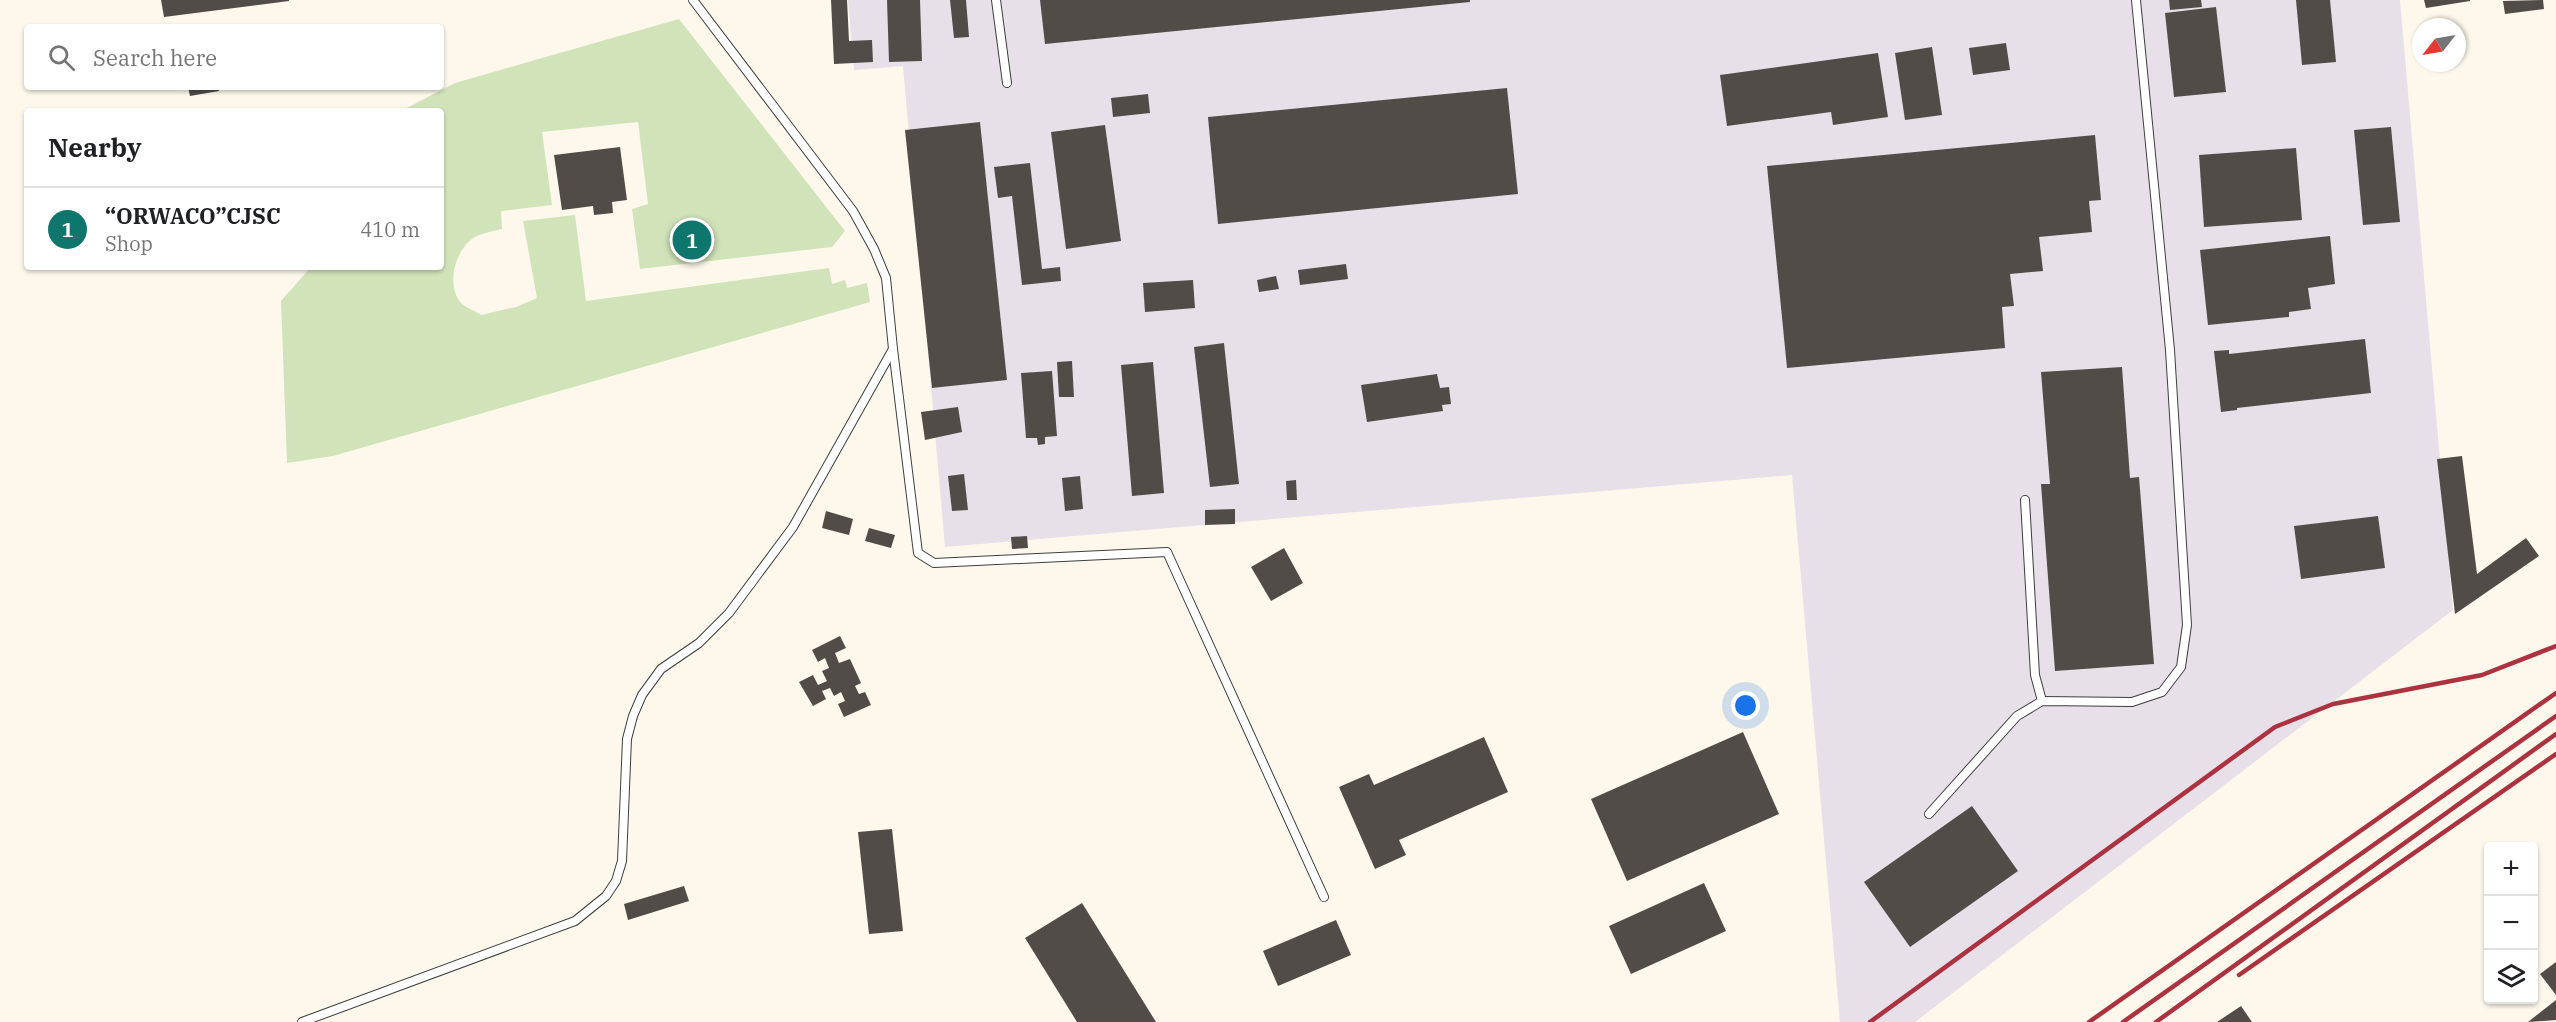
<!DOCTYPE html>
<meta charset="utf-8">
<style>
body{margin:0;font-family:"IBM Plex Serif",serif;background:#f2f2f2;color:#202124}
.controls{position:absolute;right:18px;bottom:18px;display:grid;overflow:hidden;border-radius:6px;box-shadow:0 2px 4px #0004}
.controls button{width:54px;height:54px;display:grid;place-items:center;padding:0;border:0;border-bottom:2px solid #e0e0e0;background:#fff;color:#202124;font:30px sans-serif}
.compass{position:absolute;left:2412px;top:18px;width:54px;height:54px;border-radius:50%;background:#fff;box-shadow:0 2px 4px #0004;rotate:239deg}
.you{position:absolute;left:1746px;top:706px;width:21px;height:21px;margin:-15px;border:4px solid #fff;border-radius:50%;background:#1a73e8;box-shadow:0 0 0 9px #1a73e833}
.badge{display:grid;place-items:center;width:39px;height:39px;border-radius:50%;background:#0f766e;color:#fff;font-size:20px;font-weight:700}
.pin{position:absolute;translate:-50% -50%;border:3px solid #fff;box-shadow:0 2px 6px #0006}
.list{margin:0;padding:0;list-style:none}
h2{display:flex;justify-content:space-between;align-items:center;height:78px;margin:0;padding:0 24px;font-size:26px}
h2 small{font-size:20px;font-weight:400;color:#757577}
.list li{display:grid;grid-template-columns:39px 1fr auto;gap:18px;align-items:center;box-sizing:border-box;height:84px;padding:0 24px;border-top:2px solid #e0e0e0}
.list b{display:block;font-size:22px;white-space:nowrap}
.list p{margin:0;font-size:20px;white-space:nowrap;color:#757577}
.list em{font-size:20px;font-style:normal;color:#757577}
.icon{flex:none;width:33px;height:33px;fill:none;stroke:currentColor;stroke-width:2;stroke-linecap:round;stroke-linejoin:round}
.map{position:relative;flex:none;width:2556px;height:1022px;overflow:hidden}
.search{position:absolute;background:#fff;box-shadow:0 2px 4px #0004;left:24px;top:24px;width:420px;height:66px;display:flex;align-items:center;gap:15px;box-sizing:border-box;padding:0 21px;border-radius:6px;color:#757577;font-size:22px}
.panel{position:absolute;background:#fff;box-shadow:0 2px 4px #0004;left:24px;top:108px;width:420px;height:162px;border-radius:6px}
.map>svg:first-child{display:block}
</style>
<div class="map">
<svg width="2556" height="1022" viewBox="0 0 2556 1022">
<rect width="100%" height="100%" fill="#fdf8eb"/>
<polygon fill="#e8e0e9" points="848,0 2400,0 2453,610 1915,1022 1840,1022 1792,475 945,547 903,66 854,70"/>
<path fill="#d1e3b9" d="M679,19L845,231L832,247L640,269L632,209L648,204L638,122L542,132L552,205L501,211L502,229C494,231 483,233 475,237C456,248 445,284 461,303C466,308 476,311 481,315L516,307L537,298L523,221L575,215L586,301L829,268L832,284L845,280L847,288L867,283L870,302L333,456L287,463L281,301L311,267H441V111H401L455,83Z"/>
<g fill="#524c49">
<polygon points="161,0 289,0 289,1 164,17"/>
<polygon points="831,0 847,0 849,41 872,40 873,62 834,64"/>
<polygon points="887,0 920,0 922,61 889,62"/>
<polygon points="950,0 966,0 969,37 954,38"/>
<polygon points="1040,0 1470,0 1470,2 1045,44"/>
<polygon points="2169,0 2201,0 2202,7 2170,10"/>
<polygon points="2296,0 2330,0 2336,62 2302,65"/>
<polygon points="2424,0 2470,0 2470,1 2426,8"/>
<polygon points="2543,0 2544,9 2505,14 2503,1"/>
<polygon points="2216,7 2226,92 2174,97 2165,13"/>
<polygon points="2006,43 2010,70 1973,75 1969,48"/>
<polygon points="1932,47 1942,115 1905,120 1895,53"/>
<polygon points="1878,53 1888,117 1833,125 1831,112 1727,126 1720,75"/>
<polygon points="188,87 218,87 219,91 190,96"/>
<polygon points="1507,88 1518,194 1218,224 1208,117"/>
<polygon points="1148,94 1150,113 1113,117 1111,98"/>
<polygon points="980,122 1007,380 932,388 905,130"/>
<polygon points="1105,125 1121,241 1066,249 1051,132"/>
<polygon points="2391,127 2400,222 2363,225 2354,130"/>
<polygon points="2095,135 2101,200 2089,201 2092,232 2039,237 2043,271 2010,274 2014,306 2002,307 2005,348 1787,368 1767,166"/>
<polygon points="620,147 627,200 612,202 613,213 594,215 593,206 562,210 554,155"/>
<polygon points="2296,148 2302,220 2204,227 2199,155"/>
<polygon points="1030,163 1042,269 1060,267 1061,281 1022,285 1012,196 998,198 994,167"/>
<polygon points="2330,236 2335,284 2308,288 2311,309 2289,312 2289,317 2208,325 2200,250"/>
<polygon points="1346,264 1348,279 1300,285 1298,270"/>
<polygon points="1276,276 1279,289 1259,292 1257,280"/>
<polygon points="1193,280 1195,308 1145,312 1143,283"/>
<polygon points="2365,339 2371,393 2237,408 2237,410 2221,412 2214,351 2229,350 2229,354"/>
<polygon points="1224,343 1239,484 1210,487 1194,347"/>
<polygon points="1072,361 1074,397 1059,397 1057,362"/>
<polygon points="1153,362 1164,493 1132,496 1121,365"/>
<polygon points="2122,367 2130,478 2139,477 2154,664 2055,671 2041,484 2050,484 2041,372"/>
<polygon points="1052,371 1057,436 1045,437 1045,444 1038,445 1037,438 1026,438 1021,373"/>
<polygon points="1437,374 1440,388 1449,387 1451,404 1442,405 1443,411 1367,422 1361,385"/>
<polygon points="958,407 962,432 925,440 921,412"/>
<polygon points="2462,456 2477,574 2526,538 2539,556 2455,614 2437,459"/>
<polygon points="964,474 968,510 952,511 948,476"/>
<polygon points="1080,476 1083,509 1065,511 1062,478"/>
<polygon points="1296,480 1297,500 1287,500 1286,481"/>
<polygon points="1235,509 1235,524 1205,525 1205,510"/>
<polygon points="826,511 853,519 849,535 822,528"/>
<polygon points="2378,516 2385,568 2301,579 2294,526"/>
<polygon points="869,528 895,535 891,548 865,541"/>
<polygon points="1027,536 1028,548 1012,549 1011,537"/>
<polygon points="1284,548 1303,583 1271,601 1251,567"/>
<polygon points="840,636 846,648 835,653 839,663 850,659 861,683 855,686 859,694 865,692 871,705 844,717 838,704 845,701 841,692 834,696 830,688 822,691 826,699 813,706 799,682 813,675 818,685 827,681 822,671 829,668 825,658 818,662 812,650"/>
<polygon points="1743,732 1779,814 1627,881 1591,799"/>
<polygon points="1484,737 1508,792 1399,840 1406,855 1375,869 1339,787 1369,774 1374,785"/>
<polygon points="1972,806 2018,871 1910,947 1864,882"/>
<polygon points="892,829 903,931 869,934 858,832"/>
<polygon points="1704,883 1726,931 1631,974 1609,926"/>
<polygon points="684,886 689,901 628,920 624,904"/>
<polygon points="1082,903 1156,1022 1077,1022 1025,938"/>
<polygon points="1336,920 1351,955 1278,986 1263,951"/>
<polygon points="2556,962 2556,995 2540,974"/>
<polygon points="2556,1000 2556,1020 2528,1022"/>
<polygon points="2241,1006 2252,1022 2217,1022"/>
</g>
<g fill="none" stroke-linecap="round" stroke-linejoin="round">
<defs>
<g id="lane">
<polyline points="996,0 1007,83"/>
<polyline points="893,349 918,553 934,563 1167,552 1324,897"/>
<polyline points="2025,500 2035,675 2042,701"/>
<polyline points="1929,814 2017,716 2042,701 2132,702 2162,692 2181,667 2187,625 2170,350 2136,0"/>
<polyline points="302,1022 575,921 606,896 616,881 622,861 627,739 633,716 642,695 661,669 699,643 729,613 793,527 893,349 886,278 874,249 853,211 693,0"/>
</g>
</defs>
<use href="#lane" stroke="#3e3e3e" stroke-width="10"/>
<use href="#lane" stroke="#fff" stroke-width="8"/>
<g stroke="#ac3240" stroke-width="4.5">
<polyline points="2239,975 2556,754"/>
<polyline points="1870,1022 2275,727 2333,704 2482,675 2556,646"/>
<polyline points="2089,1022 2556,693"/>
<polyline points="2123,1022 2556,716"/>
<polyline points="2156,1022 2556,734"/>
</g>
</g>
</svg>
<div class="controls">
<button>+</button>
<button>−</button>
<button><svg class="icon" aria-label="layers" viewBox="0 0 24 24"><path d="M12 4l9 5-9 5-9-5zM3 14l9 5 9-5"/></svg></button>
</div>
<svg class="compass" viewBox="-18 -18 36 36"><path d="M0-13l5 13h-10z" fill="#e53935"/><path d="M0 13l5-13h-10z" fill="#757577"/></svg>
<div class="you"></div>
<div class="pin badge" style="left:692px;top:240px">1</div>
<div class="search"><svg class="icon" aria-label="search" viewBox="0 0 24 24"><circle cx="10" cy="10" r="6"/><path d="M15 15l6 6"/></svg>Search here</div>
<section class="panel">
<h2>Nearby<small></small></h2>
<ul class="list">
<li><span class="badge">1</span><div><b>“ORWACO”CJSC</b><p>Shop</p></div><em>410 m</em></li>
</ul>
</section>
</div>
